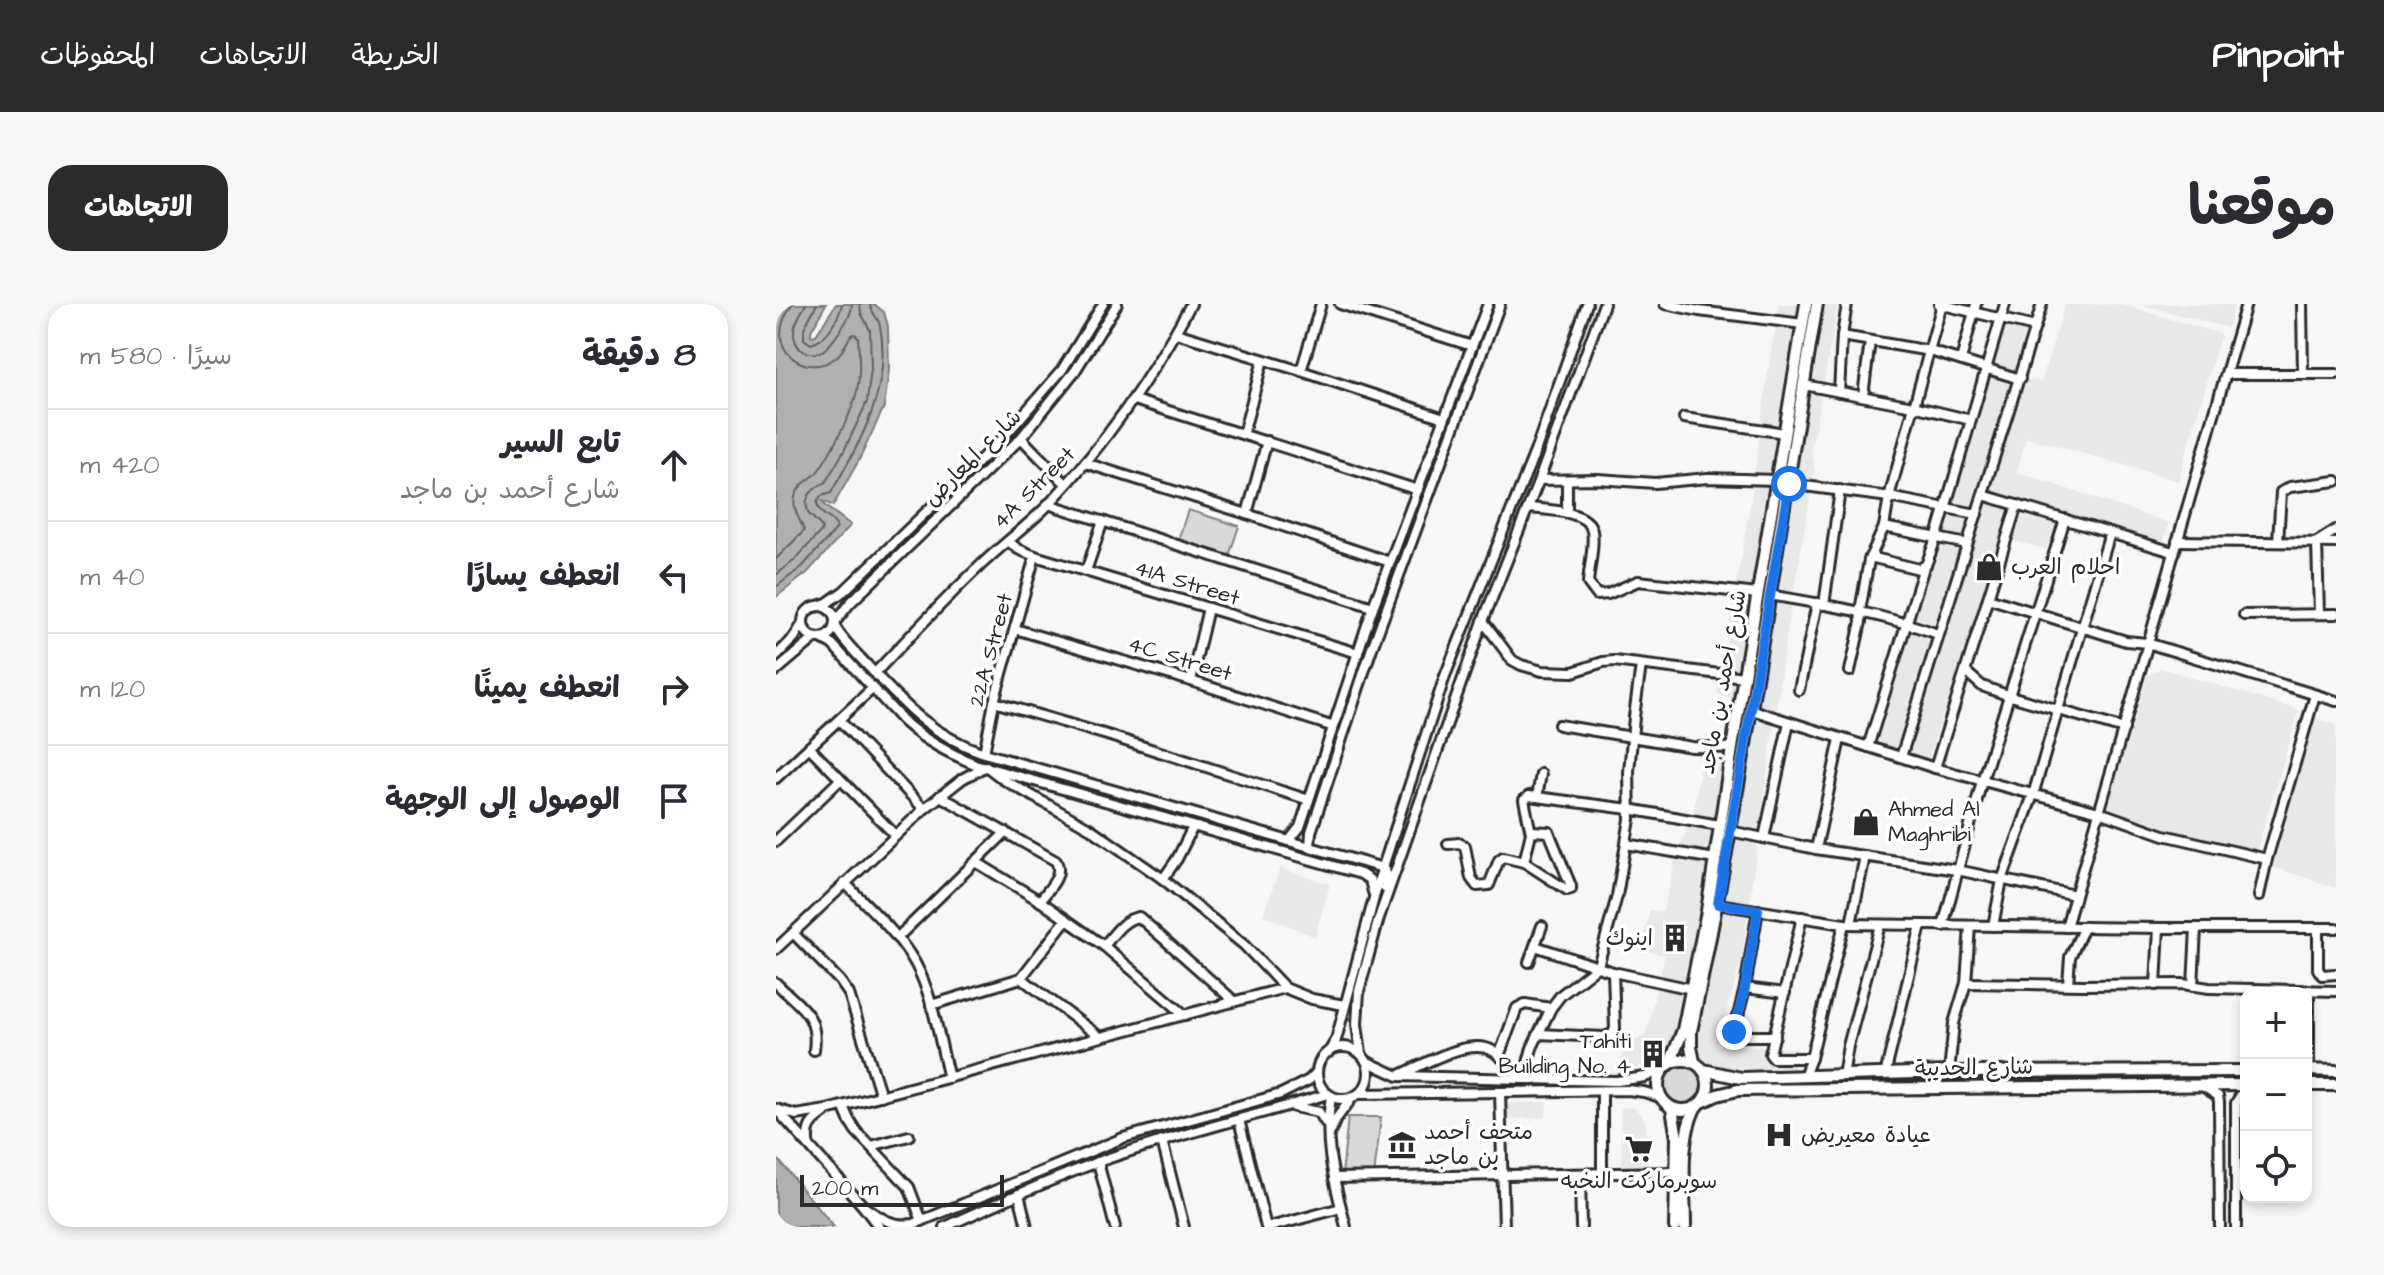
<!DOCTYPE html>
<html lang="ar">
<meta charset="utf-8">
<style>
body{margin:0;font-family:"Architects Daughter","Playpen Sans Arabic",sans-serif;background:#f7f7f7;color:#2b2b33;direction:rtl}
.controls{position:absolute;right:24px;bottom:24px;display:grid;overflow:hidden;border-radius:16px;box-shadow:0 4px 12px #0003}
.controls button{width:72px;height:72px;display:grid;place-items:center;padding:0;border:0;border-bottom:2px solid #e1e1e2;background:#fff;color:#2b2b33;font:40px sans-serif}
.scale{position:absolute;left:24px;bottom:20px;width:204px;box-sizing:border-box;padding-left:8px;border:4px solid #2b2b2b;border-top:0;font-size:22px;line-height:28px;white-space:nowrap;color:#2b2b2b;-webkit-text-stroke:6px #fff;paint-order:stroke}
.stop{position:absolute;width:24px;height:24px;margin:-18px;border:6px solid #1a73e8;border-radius:50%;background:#fff}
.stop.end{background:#1a73e8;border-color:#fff;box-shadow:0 2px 8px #0008}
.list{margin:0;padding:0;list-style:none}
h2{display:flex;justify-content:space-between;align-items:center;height:104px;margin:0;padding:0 32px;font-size:34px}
h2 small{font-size:26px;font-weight:400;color:#7c7c81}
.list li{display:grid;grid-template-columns:52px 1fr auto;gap:24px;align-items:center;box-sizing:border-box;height:112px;padding:0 32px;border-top:2px solid #e1e1e2}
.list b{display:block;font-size:30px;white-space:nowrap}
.list p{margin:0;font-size:26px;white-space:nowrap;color:#7c7c81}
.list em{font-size:26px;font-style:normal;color:#7c7c81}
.icon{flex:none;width:44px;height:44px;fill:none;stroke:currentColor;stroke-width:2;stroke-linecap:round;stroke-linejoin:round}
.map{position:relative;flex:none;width:1560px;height:923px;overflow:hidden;direction:ltr;border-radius:24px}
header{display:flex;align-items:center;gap:48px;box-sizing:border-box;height:112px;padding:0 40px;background:#2b2b2b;color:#fff}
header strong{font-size:38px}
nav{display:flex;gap:44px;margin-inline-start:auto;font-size:28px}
.intro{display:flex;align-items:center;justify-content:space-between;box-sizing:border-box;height:192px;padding:0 48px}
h1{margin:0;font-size:56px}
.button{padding:20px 36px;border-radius:24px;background:#2b2b2b;color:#fff;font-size:28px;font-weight:700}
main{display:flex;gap:48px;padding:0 48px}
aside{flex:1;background:#fff;border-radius:24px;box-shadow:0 4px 12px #0003}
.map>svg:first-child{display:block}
</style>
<header>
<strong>Pinpoint</strong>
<nav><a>الخريطة</a><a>الاتجاهات</a><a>المحفوظات</a></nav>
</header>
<div class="intro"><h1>موقعنا</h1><a class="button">الاتجاهات</a></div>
<main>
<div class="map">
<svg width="1560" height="923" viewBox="0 0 1560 923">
<rect width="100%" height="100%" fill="#f7f7f7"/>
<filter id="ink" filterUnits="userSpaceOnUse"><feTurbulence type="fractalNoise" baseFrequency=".0125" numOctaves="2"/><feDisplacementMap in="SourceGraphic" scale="16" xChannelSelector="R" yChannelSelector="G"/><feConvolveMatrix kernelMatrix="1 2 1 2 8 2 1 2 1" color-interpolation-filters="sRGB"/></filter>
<g filter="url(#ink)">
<g fill="#e8e8e8">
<polygon points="1003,0 1062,0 1035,146 1039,166 1011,326 966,653 941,741 1021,744 1017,769 927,760 883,750 860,765 841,770 847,747 870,729 889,651 864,645 874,606 887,608 899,557 918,505 925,453 965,459 973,400 941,389 974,202 994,53"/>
<polygon points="1289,0 1344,0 1445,30 1402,177 1250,133 1241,168 1393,219 1387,240 1283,208 1270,245 1226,234 1150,461 1089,440 1223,19 1249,25 1237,73 1265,78"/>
<polygon points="1363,0 1459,0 1452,24"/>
<polygon points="1385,364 1523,406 1479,552 1331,509 1371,372"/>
<polygon points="1539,414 1560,421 1560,584 1497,563"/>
<polygon points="504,564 554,580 539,633 487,611"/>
<polygon points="771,798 770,814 729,815 728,799"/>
<polygon points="857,803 866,811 870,820 873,867 846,865 844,804"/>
</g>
<g fill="#d9d9d9" stroke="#828282" stroke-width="2">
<polygon points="412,206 463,222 453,252 402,236"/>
<circle cx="907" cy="781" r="20"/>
<polygon points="572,813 605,813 598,872 566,871"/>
</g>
<g fill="#b0b0b0" stroke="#7b7b7b" stroke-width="2">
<polygon points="0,0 50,0 35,27 35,32 40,31 60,0 98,0 108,8 112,22 113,66 108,103 83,156 57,202 46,197 49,202 75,221 31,269 0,293"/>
<polygon points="0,853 58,923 0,923"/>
</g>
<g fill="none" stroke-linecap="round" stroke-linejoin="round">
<g stroke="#606060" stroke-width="2">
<path d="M30,0C21,16 11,29 24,45C45,58 55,40 66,24C71,16 76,9 76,0"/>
<path d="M41,0L28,24V35L35,40C50,37 63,14 66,0"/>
<path d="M0,255L28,227C25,216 16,207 19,193C23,178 35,177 43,166C54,150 73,114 79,95C85,75 83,53 82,33L79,30L75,31C70,40 65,51 56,56C34,70 5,55 5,30C5,18 10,10 16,0"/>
<polyline points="0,271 19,256 46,226 45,222 32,209 30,199 33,191 39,184 49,179 68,147 91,98 95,65 94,26 85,9 84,0"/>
<path d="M0,283L26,263L61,224C58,213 42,212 41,199L45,192L55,189C85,136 116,85 104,22C102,13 95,9 94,0"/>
</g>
<defs>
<g id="minor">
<polyline points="564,0 696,42"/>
<polyline points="889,0 923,7 1027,20"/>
<polyline points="1163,0 1259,23"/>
<polyline points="1526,0 1527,70"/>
<polyline points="400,29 525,67 668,114"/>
<polyline points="1066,32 1154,47 1244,75"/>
<polyline points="1185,56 1200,0"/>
<polyline points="525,67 545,0"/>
<polyline points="1451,70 1560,70"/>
<polyline points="1028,81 1137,102 1195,116"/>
<polyline points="1063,88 1066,32 1071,0"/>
<polyline points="1087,92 1094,37"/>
<polyline points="358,96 642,186"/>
<polyline points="908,114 1009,129"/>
<polyline points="467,130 487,56"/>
<polyline points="245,134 290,180"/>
<polyline points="309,159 471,210 614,258"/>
<polyline points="763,176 822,175 879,179 932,174 1000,176"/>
<polyline points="791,176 791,209"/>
<polyline points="1013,180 1113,193 1201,210"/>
<polyline points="1207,191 1397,248"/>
<polyline points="272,200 597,303"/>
<path d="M752,204C769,206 813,206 816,227C819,240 813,264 812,279L821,291L832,290L862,277L982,290"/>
<polyline points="471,210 491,137"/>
<polyline points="1108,223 1191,240"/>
<polyline points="232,237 242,245 259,252 582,349"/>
<polyline points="1401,237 1560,239"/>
<polyline points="1502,238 1505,188 1514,183 1560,177"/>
<polyline points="1094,253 1143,265 1150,261 1161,232 1229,0"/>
<polyline points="310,267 327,217"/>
<path d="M993,291C1051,301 1107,310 1162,330"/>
<polyline points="1212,294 1350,337 1371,339 1560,397"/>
<polyline points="1048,301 1064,186"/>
<circle cx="43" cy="318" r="16"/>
<polyline points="39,303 51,299 68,287 227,134 286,66 327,0"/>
<polyline points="1543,310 1541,238 1560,226"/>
<polyline points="1468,311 1560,310"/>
<polyline points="707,317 736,356 745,361 766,367 797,368 827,358 838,357 968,373"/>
<polyline points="59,318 74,299 245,134 299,67 341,0"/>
<path d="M59,323C67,337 80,349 91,361C128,401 155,431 208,449L607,564L611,571L609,584"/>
<polyline points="239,325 415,377 558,423"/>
<path d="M45,334L56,340L127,417C149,437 172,449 199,460L585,570L594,576L597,588"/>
<polyline points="0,352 18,334 27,319"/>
<polyline points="0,367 39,334"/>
<polyline points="1074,367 1085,318 1084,307 1093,256 1108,223 1113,193 1166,0"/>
<polyline points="1190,368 1206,382 1231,391 1348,425"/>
<path d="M99,369C134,332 169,295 206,260C228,239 253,221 274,199C330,139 376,72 415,0"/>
<polyline points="415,377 432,304"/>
<polyline points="1023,386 1041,299"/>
<polyline points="218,398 331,431 533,496"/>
<polyline points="976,406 1159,464 1323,508 1388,531 1491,555"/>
<polyline points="63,416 148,505"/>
<polyline points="783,421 916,443 956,444"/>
<polyline points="33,443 119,531"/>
<polyline points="1092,443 1148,263"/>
<polyline points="208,449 218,398 259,252"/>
<polyline points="1125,453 1266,0"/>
<polyline points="1159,464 1241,201"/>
<polyline points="0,474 97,384"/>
<path d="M164,492L280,557C288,572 272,585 264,597"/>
<polyline points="761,493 765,470"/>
<polyline points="954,527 1040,545 1181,566 1299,591"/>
<polyline points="988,534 1013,418"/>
<polyline points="0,537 64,476"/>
<polyline points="513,537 524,523 597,303 712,0"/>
<polyline points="672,540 683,539 689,542 695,574 701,582 713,581 723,556 727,553 748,558 791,586 795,585 795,582 773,528 755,527"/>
<polyline points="850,540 939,555"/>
<polyline points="534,543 535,528 595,347 724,0"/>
<polyline points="1040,545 1064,435"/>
<polyline points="200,558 264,597 328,642 409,711"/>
<polyline points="748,558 755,529 748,496 753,492 853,505 943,521"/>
<polyline points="387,575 401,555 417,523"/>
<path d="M69,579C93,604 122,629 139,659C158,694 163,736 173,774"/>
<polyline points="1483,592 1491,555 1539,391"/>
<polyline points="942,600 1068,620 1383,624 1560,624"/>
<polyline points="982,606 969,684 958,728 961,732 999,732"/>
<polyline points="1026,613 994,750 997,754 1035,754"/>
<polyline points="1075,620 1089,552"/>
<polyline points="1167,622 1206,477 1289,215"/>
<polyline points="1217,622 1226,576 1257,491 1334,229"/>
<polyline points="1290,623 1470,0"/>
<polyline points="1542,624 1542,665 1546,671 1560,670"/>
<polyline points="17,629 64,677 73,690 105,792"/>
<polyline points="121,634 230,528"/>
<path d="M328,642C338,630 347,615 363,613L458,697"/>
<polyline points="759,642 837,668 916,685"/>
<polyline points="0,645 148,505 186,475 210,462 228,476 315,525 387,575 468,641 509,684 536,695 568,701"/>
<polyline points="753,658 766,622"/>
<polyline points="245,674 324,733"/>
<path d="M0,679C24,703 43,710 38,746"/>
<polyline points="1190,679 1308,681 1407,680 1433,684 1560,687"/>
<polyline points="1292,680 1294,653 1308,623"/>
<polyline points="1380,681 1383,624"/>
<polyline points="1417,682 1420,624"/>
<polyline points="969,684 1009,689"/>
<polyline points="1533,686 1533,765"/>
<polyline points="155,701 245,674 290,616"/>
<polyline points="762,730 828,733 837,730 839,724 837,668"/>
<circle cx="567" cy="769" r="26"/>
<polyline points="553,748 560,736 603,575 669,372 760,145 811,0"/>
<polyline points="585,750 581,720 583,687 603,614 707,317 763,176 828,0"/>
<polyline points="723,752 741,704 749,700 775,704"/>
<polyline points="590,757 622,772 841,777 869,773 886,766"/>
<polyline points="1173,768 1178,719 1190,679 1194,622"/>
<path d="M626,770C649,760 693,733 717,747C728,753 736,765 745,774"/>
<polyline points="1109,771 1145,621"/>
<polyline points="1028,772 1035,754 1068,620"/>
<polyline points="1067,772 1072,742 1104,621"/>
<polyline points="748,774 756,744 775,704 785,691 822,662 841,592 854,515 853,468 858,413 865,361"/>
<polyline points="1428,783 1442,792 1443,798 1444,923"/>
<polyline points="826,787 826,870"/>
<polyline points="724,788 728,923"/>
<polyline points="584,790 852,786 868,788 884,793"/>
<path d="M555,792C547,840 558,876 570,923"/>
<polyline points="67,802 73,816 80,827 133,883 146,917"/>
<polyline points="518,803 543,808 549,818"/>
<polyline points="0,805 20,811 51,806 509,684"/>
<polyline points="1,806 87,902 103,923"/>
<polyline points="463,816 490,923"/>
<polyline points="553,831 560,815 576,794"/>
<polyline points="386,837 408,923"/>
<path d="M32,839C31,823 35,818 48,809"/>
<polyline points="95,842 133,832"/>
<polyline points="322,858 339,923"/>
<polyline points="804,871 805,923"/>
<polyline points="558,874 900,868"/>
<polyline points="243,890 251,923"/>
<path d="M87,902C104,914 116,923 138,920L347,834L505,790L533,776L541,768"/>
<path d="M169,923C220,900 270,877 322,858C397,831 476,813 552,790"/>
<polyline points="494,923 565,904"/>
<polyline points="1460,923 1460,799 1470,782"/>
</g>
<g id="major">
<circle cx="907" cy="781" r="25"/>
<path d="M918,758L915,743V727C966,486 1000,243 1041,0"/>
<polyline points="894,759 907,726 931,607 956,444 1030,0"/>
<polyline points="927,766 965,774 1173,768 1470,767"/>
<polyline points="1530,766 1560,767"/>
<polyline points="1530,781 1560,781"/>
<polyline points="928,797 941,791 962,786 1470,781"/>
<polyline points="896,805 901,834 899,923"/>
<path d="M909,923C909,885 902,839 919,804"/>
</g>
</defs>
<use href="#minor" stroke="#2b2b2b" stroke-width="14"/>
<use href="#major" stroke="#2b2b2b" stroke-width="16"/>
<use href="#minor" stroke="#fff" stroke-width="8"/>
<use href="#major" stroke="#fff" stroke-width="10"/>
</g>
</g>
<g fill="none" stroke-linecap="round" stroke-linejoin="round" filter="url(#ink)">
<polyline stroke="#1a73e8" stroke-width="10" points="958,728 969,684 982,606 942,600 1013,180"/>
</g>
<defs>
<symbol id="shop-bare" viewBox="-9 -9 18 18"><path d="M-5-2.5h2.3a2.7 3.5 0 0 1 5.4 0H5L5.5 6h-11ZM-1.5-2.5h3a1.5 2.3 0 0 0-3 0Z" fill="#2b2b2b" stroke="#fff" stroke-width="2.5" paint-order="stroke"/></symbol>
<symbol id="building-bare" viewBox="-9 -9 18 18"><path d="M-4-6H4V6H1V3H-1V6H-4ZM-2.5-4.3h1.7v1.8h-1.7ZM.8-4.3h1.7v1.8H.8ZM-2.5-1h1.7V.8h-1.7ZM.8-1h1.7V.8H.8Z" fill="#2b2b2b" stroke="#fff" stroke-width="2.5" paint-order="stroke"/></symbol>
<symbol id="hospital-bare" viewBox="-9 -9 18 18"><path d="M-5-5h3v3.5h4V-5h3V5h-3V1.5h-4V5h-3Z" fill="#2b2b2b" stroke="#fff" stroke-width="2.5" paint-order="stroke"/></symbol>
<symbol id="museum-bare" viewBox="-9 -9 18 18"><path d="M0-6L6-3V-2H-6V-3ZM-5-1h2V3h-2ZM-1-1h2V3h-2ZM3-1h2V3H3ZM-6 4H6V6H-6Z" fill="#2b2b2b" stroke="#fff" stroke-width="2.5" paint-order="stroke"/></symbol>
<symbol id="supermarket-bare" viewBox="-9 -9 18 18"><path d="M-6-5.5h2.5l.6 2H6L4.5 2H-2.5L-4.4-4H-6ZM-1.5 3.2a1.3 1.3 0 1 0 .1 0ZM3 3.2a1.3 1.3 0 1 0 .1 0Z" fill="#2b2b2b" stroke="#fff" stroke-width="2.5" paint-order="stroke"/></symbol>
</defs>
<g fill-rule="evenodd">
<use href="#shop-bare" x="1193" y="243" width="40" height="40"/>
<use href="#shop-bare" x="1070" y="498" width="40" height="40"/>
<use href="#building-bare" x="879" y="614" width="40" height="40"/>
<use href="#building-bare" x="857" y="730" width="40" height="40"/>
<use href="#hospital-bare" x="983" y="811" width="40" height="40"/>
<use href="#museum-bare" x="606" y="821" width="40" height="40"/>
<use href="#supermarket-bare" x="843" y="825" width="40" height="40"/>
</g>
<g text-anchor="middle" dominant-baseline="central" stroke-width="7" stroke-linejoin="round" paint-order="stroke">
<g font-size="22" fill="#2b2b2b" stroke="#fff">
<text transform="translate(197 154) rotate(-45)">شارع المعارض</text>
<text transform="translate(258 184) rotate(-45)">4A Street</text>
<text transform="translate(411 279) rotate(17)">41A Street</text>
<text transform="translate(215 346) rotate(-75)">22A Street</text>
<text transform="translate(404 355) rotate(17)">4C Street</text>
<text transform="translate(947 378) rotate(-80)">شارع أحمد بن ماجد</text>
<text transform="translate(1198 764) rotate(-1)">شارع الحديبة</text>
</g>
<g font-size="22" fill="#2b2b2b" stroke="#fff" text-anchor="start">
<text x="1235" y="263">احلام العرب</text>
<text x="1112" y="505">Ahmed Al<tspan x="1112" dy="25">Maghribi</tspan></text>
<text x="877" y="634" text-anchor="end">اينوك</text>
<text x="855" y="737" text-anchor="end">Tahiti<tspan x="855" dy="25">Building No. 4</tspan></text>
<text x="648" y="828">متحف أحمد<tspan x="648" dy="25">بن ماجد</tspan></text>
<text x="1025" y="831">عيادة معيريض</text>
<text x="863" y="877" text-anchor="middle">سوبرماركت النخبه</text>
</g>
</g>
</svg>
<div class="controls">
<button>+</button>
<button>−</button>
<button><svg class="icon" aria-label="locate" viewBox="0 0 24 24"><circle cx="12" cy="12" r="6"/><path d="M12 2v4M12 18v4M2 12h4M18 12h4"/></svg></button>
</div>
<div class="scale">200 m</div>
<div class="stop" style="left:1013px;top:180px"></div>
<div class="stop end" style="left:958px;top:728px"></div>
</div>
<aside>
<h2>8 دقيقة<small>سيرًا · 580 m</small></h2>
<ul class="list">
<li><svg class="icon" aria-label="ahead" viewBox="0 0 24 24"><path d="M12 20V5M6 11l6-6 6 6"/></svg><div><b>تابع السير</b><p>شارع أحمد بن ماجد</p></div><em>420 m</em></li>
<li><svg class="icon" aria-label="left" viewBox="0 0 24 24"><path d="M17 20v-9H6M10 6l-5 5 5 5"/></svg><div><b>انعطف يسارًا</b></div><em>40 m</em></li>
<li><svg class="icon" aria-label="right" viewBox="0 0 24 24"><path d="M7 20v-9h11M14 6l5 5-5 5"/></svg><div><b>انعطف يمينًا</b></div><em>120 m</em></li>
<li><svg class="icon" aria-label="arrive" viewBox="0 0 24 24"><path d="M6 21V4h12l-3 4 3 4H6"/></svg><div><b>الوصول إلى الوجهة</b></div></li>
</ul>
</aside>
</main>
